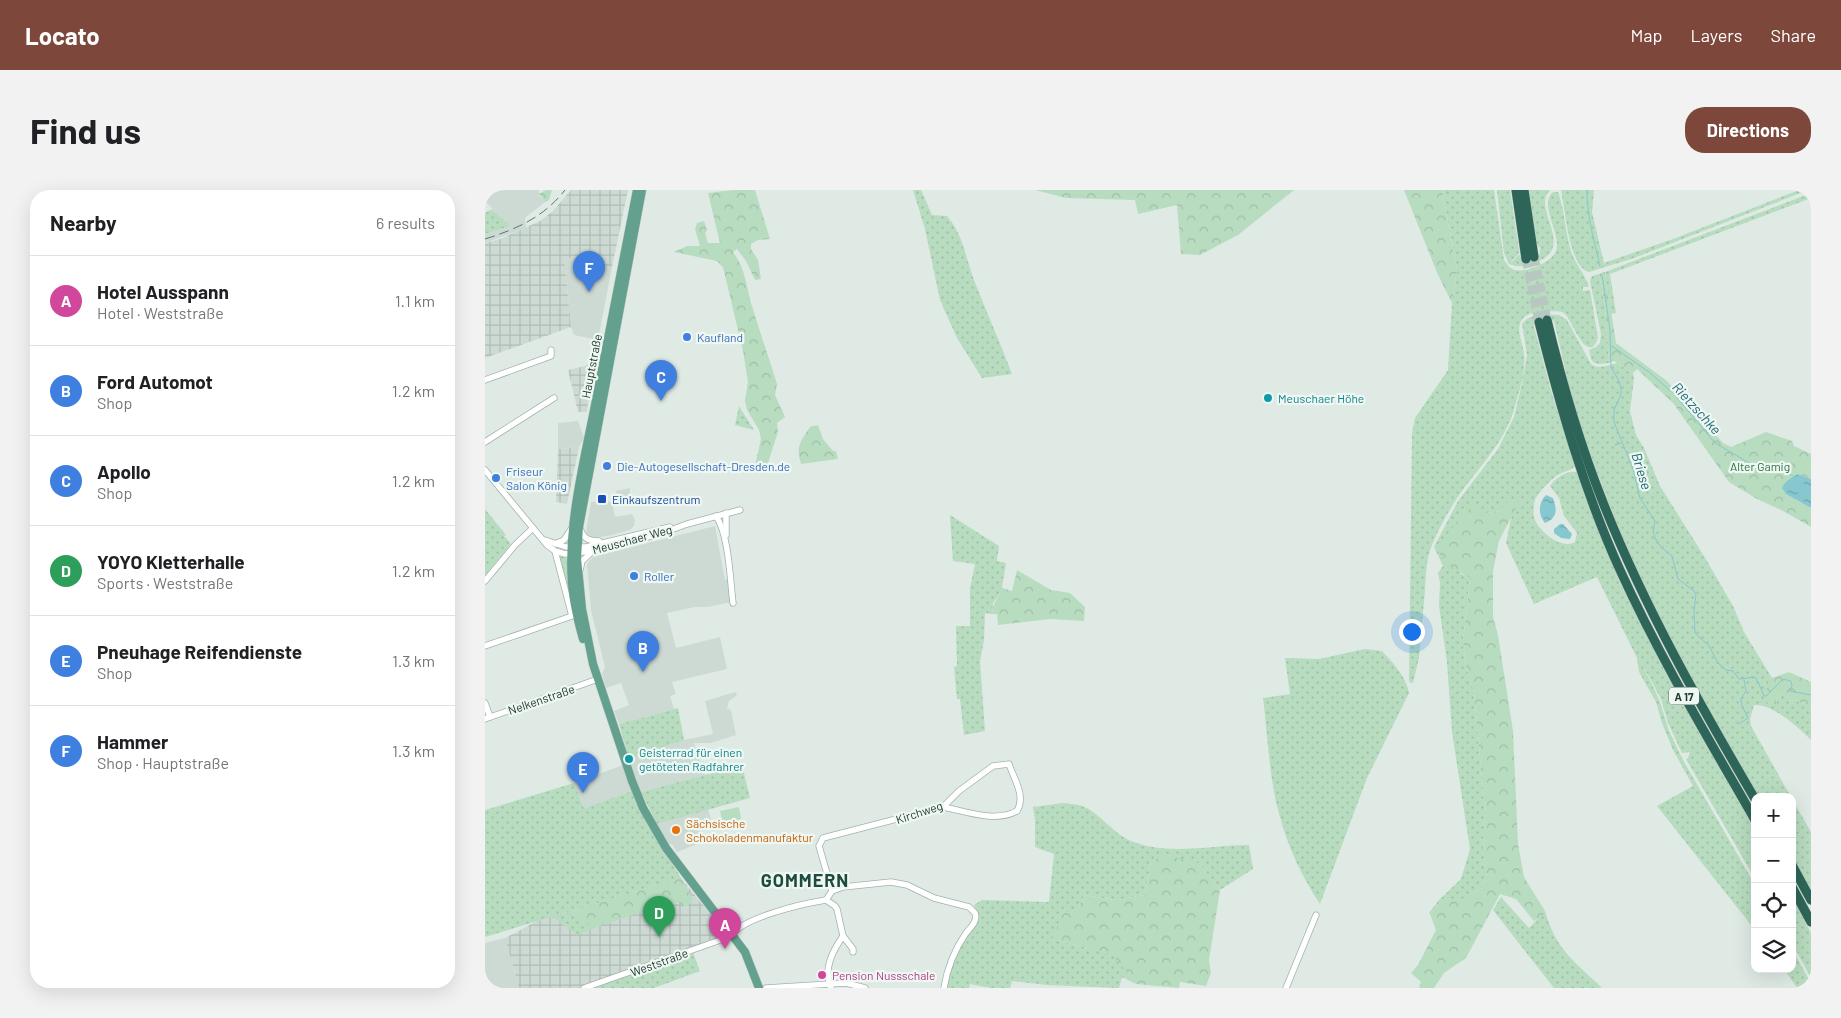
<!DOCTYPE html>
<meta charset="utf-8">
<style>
body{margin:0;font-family:Barlow,sans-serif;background:#f2f2f2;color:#202124}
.controls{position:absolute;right:15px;bottom:15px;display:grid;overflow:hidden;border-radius:10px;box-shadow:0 5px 20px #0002}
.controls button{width:45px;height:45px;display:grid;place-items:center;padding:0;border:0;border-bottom:1px solid #e0e0e0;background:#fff;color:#202124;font:25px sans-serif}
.you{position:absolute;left:926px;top:441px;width:18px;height:18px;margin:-12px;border:4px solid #fff;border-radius:50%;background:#1a73e8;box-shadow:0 0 0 8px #1a73e833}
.badge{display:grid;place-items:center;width:32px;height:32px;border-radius:50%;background:#7e473b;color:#fff;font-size:16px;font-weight:700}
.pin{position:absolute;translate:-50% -41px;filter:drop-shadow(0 1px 2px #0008)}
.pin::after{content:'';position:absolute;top:26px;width:18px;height:15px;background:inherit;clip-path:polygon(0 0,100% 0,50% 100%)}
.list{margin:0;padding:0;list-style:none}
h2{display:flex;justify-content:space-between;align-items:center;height:65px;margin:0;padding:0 20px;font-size:21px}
h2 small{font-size:16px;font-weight:400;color:#757577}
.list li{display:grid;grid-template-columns:32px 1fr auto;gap:15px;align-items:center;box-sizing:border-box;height:90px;padding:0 20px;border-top:1px solid #e0e0e0}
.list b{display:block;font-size:19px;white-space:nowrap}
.list p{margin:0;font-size:16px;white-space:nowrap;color:#757577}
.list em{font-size:16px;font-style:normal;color:#757577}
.icon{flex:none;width:28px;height:28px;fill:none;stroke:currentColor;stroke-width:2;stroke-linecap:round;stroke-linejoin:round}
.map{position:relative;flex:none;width:1326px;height:798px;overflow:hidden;border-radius:20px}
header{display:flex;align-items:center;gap:30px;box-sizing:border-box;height:70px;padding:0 25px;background:#7e473b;color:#fff}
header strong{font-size:24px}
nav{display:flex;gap:28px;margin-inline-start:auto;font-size:18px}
.intro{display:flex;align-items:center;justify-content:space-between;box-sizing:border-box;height:120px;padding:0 30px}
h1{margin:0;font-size:35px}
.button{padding:12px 22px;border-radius:20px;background:#7e473b;color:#fff;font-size:18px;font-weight:700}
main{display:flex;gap:30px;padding:0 30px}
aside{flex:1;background:#fff;border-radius:20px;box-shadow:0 5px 20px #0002}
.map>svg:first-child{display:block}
</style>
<header>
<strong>Locato</strong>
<nav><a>Map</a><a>Layers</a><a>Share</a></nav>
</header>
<div class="intro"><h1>Find us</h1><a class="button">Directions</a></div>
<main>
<aside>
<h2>Nearby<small>6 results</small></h2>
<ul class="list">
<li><span class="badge" style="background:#d1479c">A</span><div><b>Hotel Ausspann</b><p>Hotel · Weststraße</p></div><em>1.1 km</em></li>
<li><span class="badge" style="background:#3f7fe0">B</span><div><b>Ford Automot</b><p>Shop</p></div><em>1.2 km</em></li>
<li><span class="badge" style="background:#3f7fe0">C</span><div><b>Apollo</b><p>Shop</p></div><em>1.2 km</em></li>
<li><span class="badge" style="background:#2e9e5b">D</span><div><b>YOYO Kletterhalle</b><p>Sports · Weststraße</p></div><em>1.2 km</em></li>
<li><span class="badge" style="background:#3f7fe0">E</span><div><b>Pneuhage Reifendienste</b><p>Shop</p></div><em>1.3 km</em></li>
<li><span class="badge" style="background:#3f7fe0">F</span><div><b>Hammer</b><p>Shop · Hauptstraße</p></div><em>1.3 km</em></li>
</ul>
</aside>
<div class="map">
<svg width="1326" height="798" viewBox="0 0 1326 798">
<defs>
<pattern id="industrial-grid" width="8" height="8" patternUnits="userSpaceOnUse" patternTransform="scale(1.25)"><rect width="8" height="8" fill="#cddad4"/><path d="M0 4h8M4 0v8" fill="none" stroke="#b0bcb6"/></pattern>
<pattern id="green-dots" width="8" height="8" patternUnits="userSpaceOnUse" patternTransform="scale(1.25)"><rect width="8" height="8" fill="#b8dcc0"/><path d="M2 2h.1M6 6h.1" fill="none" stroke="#9ebea5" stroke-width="1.8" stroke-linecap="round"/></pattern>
<pattern id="forest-crowns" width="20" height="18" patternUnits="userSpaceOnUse" patternTransform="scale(1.25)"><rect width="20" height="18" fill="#b8dcc0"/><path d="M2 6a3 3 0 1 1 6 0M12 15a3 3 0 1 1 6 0" fill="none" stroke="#9ebea5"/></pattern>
<pattern id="water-ripples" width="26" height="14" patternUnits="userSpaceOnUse" patternTransform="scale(1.25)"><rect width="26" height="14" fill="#87c7cf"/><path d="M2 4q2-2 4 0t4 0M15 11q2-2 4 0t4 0" fill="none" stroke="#6ea3a9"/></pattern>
</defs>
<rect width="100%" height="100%" fill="#dfeae5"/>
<g fill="#cddad4">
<polygon points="0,0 54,0 54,6 60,12 40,28 41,38 0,53 0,44 24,36 0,11"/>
<polygon points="79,67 127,77 113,150 89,145 86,137"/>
<polygon points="93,231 99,248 94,257 73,259 73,233"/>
<polygon points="145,298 145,308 133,311 131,301"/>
<polygon points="115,311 127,312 130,327 147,324 150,330 149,336 145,340 123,346 109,348 104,346 101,342 106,312"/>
<polygon points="230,336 240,390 244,389 246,412 223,417 210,417 182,423 191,458 235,447 242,479 187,492 191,504 185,506 189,519 134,534 129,521 144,515 136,493 121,498 117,484 120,477 106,420 102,374 108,367"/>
<polygon points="250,502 252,505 244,511 242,518 246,520 251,545 226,553 209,553 220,585 156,602 144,569 199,550 228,544 220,511"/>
<polygon points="138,575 147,601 99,618 89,593"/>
<polygon points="223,619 226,629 211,635 218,652 192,662 187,654 184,655 172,634"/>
<polygon points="20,748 34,798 0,798 0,753"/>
</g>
<g fill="url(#industrial-grid)">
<polygon points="86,0 143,0 127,77 79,67 86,137 0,168 0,53 15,49 55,31 68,21"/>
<polygon points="108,174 102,222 93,222 83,180"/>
<polygon points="94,257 82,314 71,312 73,259"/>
<polygon points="196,688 244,747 90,798 34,798 20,748 52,731"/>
</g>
<g fill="url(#green-dots)">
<path d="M428,0H436L447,25L462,26C478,44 481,69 489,90C501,121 515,152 527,184L497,188L472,148L455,110L440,39Z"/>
<path d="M957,0H1009L1019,70C1022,74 1025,79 1030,80C1041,83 1067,72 1071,61C1077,44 1053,15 1068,2H1073C1080,21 1080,42 1086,61C1090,74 1100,84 1104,97H1098V101L1105,100L1113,148C1102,178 1086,127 1079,123C1073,120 1062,122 1056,122C1049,122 1040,124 1036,131C1031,140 1038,154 1039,164C1041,183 1033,205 1028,223C1015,261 985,285 966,318C959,329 952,343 947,355C941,369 941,385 940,400C938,423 936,445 934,468L928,493H926L924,491L927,243L930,228L963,180L967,113L972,79Z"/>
<path d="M1012,0H1025L1034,60V63L1026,72V73L1034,64L1037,70L1053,68L1055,62V57H1053L1051,49L1044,0H1065C1045,19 1094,58 1049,73C1038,76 1034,78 1024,74L1019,63Z"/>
<path d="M1076,0H1109L1107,22L1119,73L1188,49L1314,0H1323L1149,68L1104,82C1084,78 1080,18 1076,0Z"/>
<polygon points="1326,3 1326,8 1125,84 1131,123 1126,124 1120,82"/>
<polygon points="7,19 25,36 0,44 0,23"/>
<polygon points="1114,84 1120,116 1124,173 1114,174 1109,173 1106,169 1104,160 1111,157 1115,153 1116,144 1105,91 1107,86"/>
<path d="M1074,125L1082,130L1106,174C1113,180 1123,175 1132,173L1148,183L1149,189L1145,221L1151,245L1159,258L1175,296L1219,366L1248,416L1259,442L1287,488L1284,489L1292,515L1291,506L1295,504L1326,517V550C1314,538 1287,513 1269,515L1265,529L1266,536L1306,607H1274C1221,514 1166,422 1127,322C1111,281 1096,239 1084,197C1079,175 1074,151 1069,131C1064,128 1052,130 1049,134V137L1067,204L1090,276C1086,281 1079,281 1073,285C1067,288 1052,304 1050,310C1048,316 1048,324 1050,330C1055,342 1077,360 1090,352L1092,343L1079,326L1074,308L1065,296C1070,288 1082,280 1092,282L1110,331L1137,397L1180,481L1270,639V689L1201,569L1203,568L1205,562L1197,563L1183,533L1176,509L1157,474L1174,509L1184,541L1198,570L1270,695V740L1172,616L1208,596L1188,560L1177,533L1171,512L1154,482L1152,468L1112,387L1049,414L1021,353L1026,328L1033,312L1013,321L1001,323L975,383L985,388L978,452L981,476L989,502L1000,622L998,661L1002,683L997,698L976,710H957L945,724L944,723L954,710L976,689L985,659L967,542L962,472L954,416L955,393L953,383L958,376L949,357L973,311L1013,259L1029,227L1037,193L1042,165L1037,134C1045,123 1061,125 1074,125Z"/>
<polygon points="254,216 269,240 250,235"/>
<polygon points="0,319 21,345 19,346 26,354 0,385"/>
<polygon points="465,325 514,356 512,371 521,373 516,403 508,413 507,424 500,423 499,450 495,472 500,541 479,545 475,509 472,509 469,477 472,476 471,436 485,436 485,398 490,374 468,371"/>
<polygon points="73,364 80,366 84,373 89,426"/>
<path d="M880,459L897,461C908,473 921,486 924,503L882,588L835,714C817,687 803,657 795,627C784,590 783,547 778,508L805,504L800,468L834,469Z"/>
<polygon points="193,518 199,550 144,569 134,534"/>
<polygon points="257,575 265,608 172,634 156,602"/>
<polygon points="89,593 99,618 147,601 158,625 196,688 0,747 0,620"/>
<polygon points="1307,609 1326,642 1326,699 1307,666"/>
<path d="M578,613C584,614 591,614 597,616C614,622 626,642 646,651C683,666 726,655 764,655L768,679L735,700L714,673L666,671L660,705L631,710L599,705L591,723L567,749L628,764L651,794L637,787L634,798L562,795L527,791L525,798H506L485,794L484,798H461L468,771L478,752L494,728L489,715L497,710L564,712L569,664L550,657V630L548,617Z"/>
<path d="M1016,707L1044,738L1060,721C1071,760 1089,771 1117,798H1069L1008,720Z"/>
<polygon points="1307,707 1326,743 1326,788 1307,753"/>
<polygon points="82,723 103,733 107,739 93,745 67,727"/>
<polygon points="1307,759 1326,793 1326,798 1312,798 1299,779 1307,779"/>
<polygon points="207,760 215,781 169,798 90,798"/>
</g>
<g fill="url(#forest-crowns)">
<polygon points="61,0 67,0 64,10 60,12 54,4"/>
<path d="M248,0H270L285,49L273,50L266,54V59L273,70L276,89L270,90L261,71L252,59L248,62C260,78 261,94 266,113C274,140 284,167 292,194L290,205L300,227L292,233L293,242L282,276H270L276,249L274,240L262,220L260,211L263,192L258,161L238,77L232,71L189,62L202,56H215L210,39L212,33L219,31L222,40L220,43L223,53H235L223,3Z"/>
<polygon points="550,0 809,0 753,45 715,65 696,64 692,15 653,24 650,10 581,8"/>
<polygon points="919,0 957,0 972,79 967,113 953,85"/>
<polygon points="1120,82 1131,153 1182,191 1238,253 1246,257 1281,242 1307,251 1309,256 1326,264 1326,289 1313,284 1301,304 1326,318 1326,337 1298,321 1272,309 1244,292 1188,213 1152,179 1148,183 1129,171 1124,173 1120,116 1114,84"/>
<path d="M333,235L338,249L348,261H351L353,269L316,274C311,256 315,252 325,237Z"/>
<path d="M1026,309L1034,312L1014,351L1008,381V427L1013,445L1028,541L1033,654L1039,687L1060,721L1058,725L1049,731L1031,709L1015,704L981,768L959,783L949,798H934L936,792L926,783L933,775L951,740L945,724L957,710H976L997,698L1002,683L998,661L1000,622L989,502L981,476L978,452L985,388L963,375L953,362C962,345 973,325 990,315L1001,323L1013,321Z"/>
<path d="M532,380L566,400L585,403L600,417L599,431L565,429L513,435L512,424H507C508,410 515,409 517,398L527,401Z"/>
<polygon points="1304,482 1326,492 1326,517 1295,504 1291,507 1292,515 1285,515 1279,510 1284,489"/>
<polygon points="681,665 714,673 735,700 724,770 726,783 721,796 695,792 694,798 651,794 627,764 567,749 579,721 591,723 599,705 630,710 660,705 666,671"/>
<polygon points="196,688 208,709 203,716 197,717 194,712 173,716 107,739 103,733 82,723"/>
</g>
<polygon fill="#b8dcc0" points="254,617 256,629 238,633 235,621"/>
<g fill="url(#water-ripples)">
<path d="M1313,284L1326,289V318L1301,304L1297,298C1300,291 1306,288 1313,284Z"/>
<path d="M1061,305L1068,308C1072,319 1073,328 1060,333C1053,325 1053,313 1061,305Z"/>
<polygon points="1075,334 1078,334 1087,344 1085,349 1076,348 1069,343 1069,339"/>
</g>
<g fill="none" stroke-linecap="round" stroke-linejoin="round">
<g stroke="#87c7cf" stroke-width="1">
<path d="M1102,0C1102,26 1109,51 1115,76"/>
<polyline points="1117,85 1125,140 1126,177 1134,191 1136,199 1136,204 1129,220 1129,232 1148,279 1155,308 1170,331 1168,342 1171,350 1176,357 1187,366 1193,389 1208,400 1211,404 1209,422 1210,443 1224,456 1233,473 1241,480 1248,481 1254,489 1270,487 1274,494 1279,506 1281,506 1298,489 1306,491 1307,496 1305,501 1326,505"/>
<polyline points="1125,155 1164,182 1189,204 1230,253 1271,277 1294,279 1310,287"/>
<polyline points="1130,255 1136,253"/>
<polyline points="1254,534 1263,528 1257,516 1256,509 1261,501 1259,490"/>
</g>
<g stroke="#b9c7c1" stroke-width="9" stroke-dasharray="9 4.5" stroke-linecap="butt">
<polyline points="1049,67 1062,130"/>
<polyline points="1041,69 1054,132"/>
</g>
<defs>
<g id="minor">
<polyline points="0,190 66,166 66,160"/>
<polyline points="0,252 69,208"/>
<polyline points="0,280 62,355 70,361 80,364 98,362 175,344 202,334 255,320"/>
<polyline points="241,323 241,345"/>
<path d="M231,326C244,345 245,389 248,413"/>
<path d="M95,338C98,349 104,351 114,351"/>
<polyline points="60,350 81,357 101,357 185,337"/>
<polyline points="70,354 79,350 87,338"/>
<polyline points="95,380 97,371 107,362"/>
<polyline points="0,391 30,355 48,338"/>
<polyline points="0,456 87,426 70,361"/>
<polyline points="0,513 5,527"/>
<polyline points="0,529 113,489"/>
<path d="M347,701L334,656L338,648L458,617L474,601L508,576L524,574C529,589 541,606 532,621C510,633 480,621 458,617"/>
<polyline points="341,710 350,716 352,719 358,746 368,759 368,762"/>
<path d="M99,798L244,747C259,727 316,714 341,710L347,701L358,697L406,692L422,695L449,708L484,717L490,723C493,731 486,737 481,743C470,759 462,779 459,798"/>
<polyline points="281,798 361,793 380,798"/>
<path d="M346,798C338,779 347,762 358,746"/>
<polyline points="801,798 831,725"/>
</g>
<g id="major">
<polyline points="157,0 94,337 92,368 97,419 108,474 147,591 158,618 181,658 260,762 274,798"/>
<path d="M98,449C93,431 88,412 87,393C82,333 101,264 112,205C125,137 139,68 152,0"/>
</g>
<g id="highway">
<polyline points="1031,0 1041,69"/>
<polyline points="1039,0 1049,67"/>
<path d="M1062,130C1077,193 1095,255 1119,315C1160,418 1214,513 1270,609"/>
<path d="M1054,132C1075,216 1099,301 1135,380C1174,466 1223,548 1270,630"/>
<polyline points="1307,675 1326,710"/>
<polyline points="1307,697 1326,732"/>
</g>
</defs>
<use href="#minor" stroke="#a2b2ac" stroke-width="7"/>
<use href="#major" stroke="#bcc4c2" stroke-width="9"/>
<use href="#highway" stroke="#bcc4c2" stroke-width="10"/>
<use href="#minor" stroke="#fff" stroke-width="5.5"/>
<use href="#major" stroke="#64a08e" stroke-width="8"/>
<use href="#highway" stroke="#2d6658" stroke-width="9"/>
<path stroke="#5b766d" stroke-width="1" stroke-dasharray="10 5" stroke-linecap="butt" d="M0,49C32,39 59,27 80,0"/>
</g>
<g fill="#3f7fe0" stroke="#eff7f3" stroke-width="2">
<circle cx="202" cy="147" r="5"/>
<circle cx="122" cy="276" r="5"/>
<circle cx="11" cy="288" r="5"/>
<circle cx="149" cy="386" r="5"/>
</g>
<g fill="#0f9aa8" stroke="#eff7f3" stroke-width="2">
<circle cx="783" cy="208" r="5"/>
<circle cx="144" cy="569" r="5"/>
</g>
<rect fill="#1a4fb4" stroke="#eff7f3" stroke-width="2" x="112" y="304" width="10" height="10" rx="2.5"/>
<circle fill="#e8710a" stroke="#eff7f3" stroke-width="2" cx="191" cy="640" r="5"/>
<circle fill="#d1479c" stroke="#eff7f3" stroke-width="2" cx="337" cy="785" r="5"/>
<g text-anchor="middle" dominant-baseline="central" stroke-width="4.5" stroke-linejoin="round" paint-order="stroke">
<rect fill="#eff7f3" stroke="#5e736c" stroke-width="1" x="1184" y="497.5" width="30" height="17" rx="4"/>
<g font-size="11" font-weight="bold" fill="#203a32">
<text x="1199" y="506">A 17</text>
</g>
<g font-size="12" fill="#366cbe" stroke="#eff7f3" text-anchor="start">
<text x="212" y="147">Kaufland</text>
<text x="132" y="276">Die-Autogesellschaft-Dresden.de</text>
<text x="21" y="281">Friseur<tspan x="21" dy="14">Salon König</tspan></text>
<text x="159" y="386">Roller</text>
</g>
<g font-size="12" fill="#203a32" stroke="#eff7f3">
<text transform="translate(106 176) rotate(-79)">Hauptstraße</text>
<text transform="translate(147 349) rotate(-15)">Meuschaer Weg</text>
<text transform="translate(56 509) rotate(-19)">Nelkenstraße</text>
<text transform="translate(434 622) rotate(-18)">Kirchweg</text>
<text transform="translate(174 772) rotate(-20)">Weststraße</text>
</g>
<g font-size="12" fill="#0d838f" stroke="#eff7f3" text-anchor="start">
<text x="793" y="208">Meuschaer Höhe</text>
<text x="154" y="562">Geisterrad für einen<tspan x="154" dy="14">getöteten Radfahrer</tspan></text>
</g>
<g font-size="12" fill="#2b7043" stroke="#eff7f3">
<text x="1275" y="276">Alter Gamig</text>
</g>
<g font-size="12" fill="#164399" stroke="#eff7f3" text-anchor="start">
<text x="127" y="309">Einkaufszentrum</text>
</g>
<g font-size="12" fill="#c56008" stroke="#eff7f3" text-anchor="start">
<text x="201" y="633">Sächsische<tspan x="201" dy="14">Schokoladenmanufaktur</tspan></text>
</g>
<g font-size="12" fill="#b23c85" stroke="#eff7f3" text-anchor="start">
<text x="347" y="785">Pension Nussschale</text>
</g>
<g font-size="14" font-style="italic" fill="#1c6a75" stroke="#eff7f3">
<text transform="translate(1212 218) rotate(48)">Rietzschke</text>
<text transform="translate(1157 281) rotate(73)">Briese</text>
</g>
<g font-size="18" font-weight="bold" letter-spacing="1" fill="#1d4c3e" stroke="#eff7f3">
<text x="320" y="690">GOMMERN</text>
</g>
</g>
</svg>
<div class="controls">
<button>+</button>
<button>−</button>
<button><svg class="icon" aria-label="locate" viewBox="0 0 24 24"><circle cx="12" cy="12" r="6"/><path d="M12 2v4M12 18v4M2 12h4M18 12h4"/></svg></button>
<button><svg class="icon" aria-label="layers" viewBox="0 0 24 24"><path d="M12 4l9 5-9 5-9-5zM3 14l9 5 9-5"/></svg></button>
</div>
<div class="you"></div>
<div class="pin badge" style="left:240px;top:759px;background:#d1479c">A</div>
<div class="pin badge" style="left:158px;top:482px;background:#3f7fe0">B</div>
<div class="pin badge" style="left:176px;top:211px;background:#3f7fe0">C</div>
<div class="pin badge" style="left:174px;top:747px;background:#2e9e5b">D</div>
<div class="pin badge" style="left:98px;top:603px;background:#3f7fe0">E</div>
<div class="pin badge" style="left:104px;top:102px;background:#3f7fe0">F</div>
</div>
</main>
